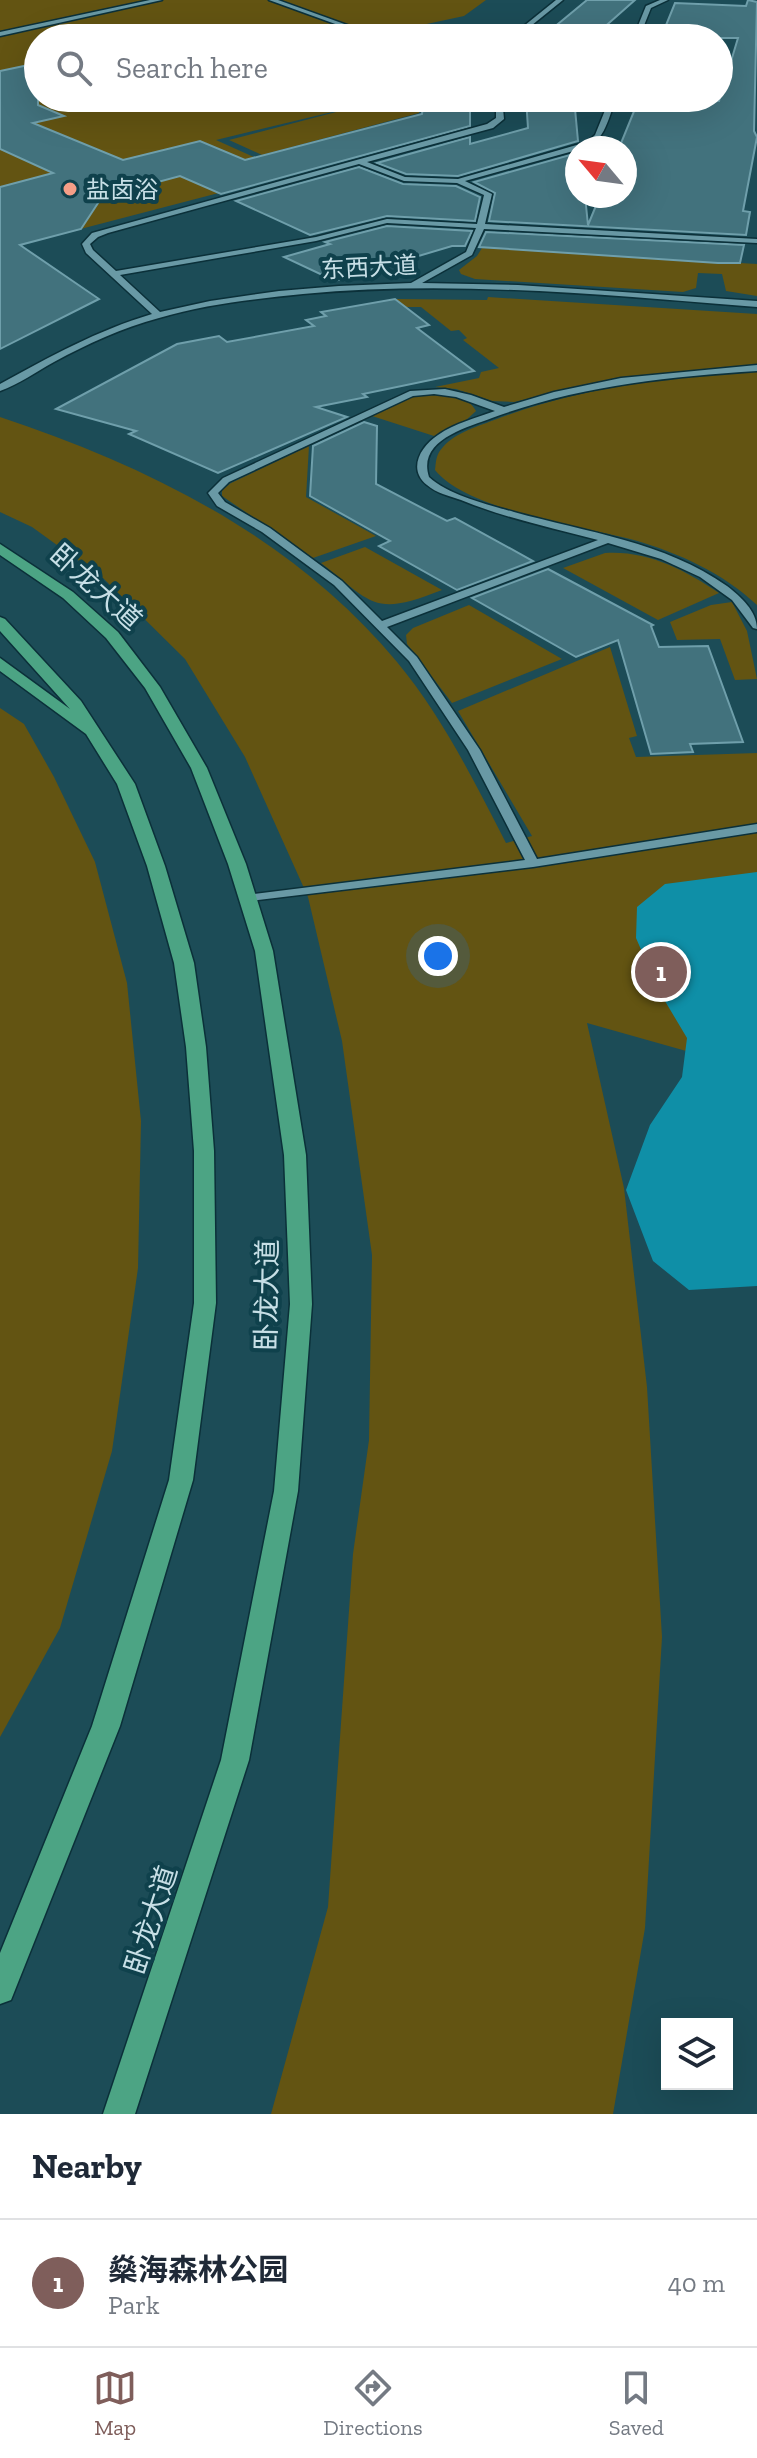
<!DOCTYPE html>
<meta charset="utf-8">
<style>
body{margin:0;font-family:"Zilla Slab","Noto Sans SC",serif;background:#f2f2f3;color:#1f2937}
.controls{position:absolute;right:24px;bottom:24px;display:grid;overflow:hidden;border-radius:0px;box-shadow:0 8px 32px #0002}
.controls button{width:72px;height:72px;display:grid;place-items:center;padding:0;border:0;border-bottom:2px solid #e0e1e3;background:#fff;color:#1f2937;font:40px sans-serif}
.compass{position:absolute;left:565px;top:136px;width:72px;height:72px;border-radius:50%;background:#fff;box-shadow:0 8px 32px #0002;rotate:299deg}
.you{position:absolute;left:438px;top:956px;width:28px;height:28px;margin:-20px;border:6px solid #fff;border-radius:50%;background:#1a73e8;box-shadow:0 0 0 12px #1a73e833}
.badge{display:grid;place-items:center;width:52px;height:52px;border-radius:50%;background:#7f5e5b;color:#fff;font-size:26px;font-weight:700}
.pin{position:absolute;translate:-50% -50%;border:4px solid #fff;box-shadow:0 2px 8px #0006}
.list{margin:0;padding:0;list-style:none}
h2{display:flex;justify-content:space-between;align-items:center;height:104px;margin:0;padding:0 32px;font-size:34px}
h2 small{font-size:26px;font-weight:400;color:#747a83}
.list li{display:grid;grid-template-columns:52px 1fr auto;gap:24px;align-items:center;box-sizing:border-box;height:128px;padding:0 32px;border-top:2px solid #e0e1e3}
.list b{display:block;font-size:30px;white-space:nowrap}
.list p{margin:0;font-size:26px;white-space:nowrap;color:#747a83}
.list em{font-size:26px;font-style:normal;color:#747a83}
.icon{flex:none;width:44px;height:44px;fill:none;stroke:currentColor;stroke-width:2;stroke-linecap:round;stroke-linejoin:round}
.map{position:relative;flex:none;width:757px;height:2114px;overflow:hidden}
.search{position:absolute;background:#fff;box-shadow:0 8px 32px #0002;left:24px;right:24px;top:24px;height:88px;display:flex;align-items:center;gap:20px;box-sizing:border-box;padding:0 28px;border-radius:44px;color:#747a83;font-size:30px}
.sheet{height:232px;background:#fff}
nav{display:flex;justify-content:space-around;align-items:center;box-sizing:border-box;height:112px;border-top:2px solid #e0e1e3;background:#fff;font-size:22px;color:#747a83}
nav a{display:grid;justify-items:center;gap:4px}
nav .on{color:#7f5e5b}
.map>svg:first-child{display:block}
</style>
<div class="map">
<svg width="757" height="2114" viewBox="0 0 757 2114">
<rect width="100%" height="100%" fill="#1c4c57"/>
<g fill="#635412">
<polygon points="0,0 486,0 464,16 408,28 398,38 38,38 38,98 420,98 419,113 262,155 229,140 378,101 216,140 292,174 0,250"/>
<polygon points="482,248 757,264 757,296 726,291 722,274 698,273 696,288 683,292 475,279 461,274 459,270 477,256"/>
<polygon points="488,297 757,314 757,365 614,379 514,402 492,401 456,389 435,387 479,378 481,372 499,368 463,340 467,338 459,330 451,331 421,307 405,307 395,299 487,300"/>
<path d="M757,371V605C723,573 679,553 634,540C583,526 468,511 435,470C436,461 436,454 443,447C456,432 479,426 497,419C581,387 668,377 757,371Z"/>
<path d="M431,393C447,395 468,395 476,411L464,422L434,436L372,416L410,398Z"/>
<path d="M0,417C150,467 294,538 397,662C442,716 474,781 506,843L532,836L458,711L610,647L637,736L629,738L636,757L757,753V1071L587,1023L624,1188L647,1387L662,1637L645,1928L613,2114H271L328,1907L353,1554L369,1440L372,1255L342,1041L308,897L245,757L185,659L104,579L32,527L0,512Z"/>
<polygon points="309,446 306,497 376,536 313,558 222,496 222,490 231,483"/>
<path d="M365,547L442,590C374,617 373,604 321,563Z"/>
<path d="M605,553C647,550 685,570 719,593L658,620L563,568Z"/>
<polygon points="732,602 747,631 757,679 735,680 720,639 677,640 670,622 711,605"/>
<polygon points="469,605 562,659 452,703 407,644 406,635 413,628"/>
<polygon points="0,708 24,724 54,777 95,862 127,983 141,1121 138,1268 112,1451 60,1628 0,1737"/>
</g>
<polygon fill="#0f8fa7" points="757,872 757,1286 689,1290 653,1261 626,1190 650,1125 682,1077 687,1038 659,991 636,938 637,907 665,884"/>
<g fill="#42727d" stroke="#6f9fab" stroke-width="2">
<polygon points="587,0 635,0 592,38 541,38"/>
<polygon points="748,0 757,2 754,131 757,137 743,211 750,212 746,235 489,221 495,193 474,182 577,153 577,196 585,196 588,225 600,196 625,196 625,148 619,148 639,99 719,101 738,38 664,38 666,35 662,35 675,3 746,6"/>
<polygon points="38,63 38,105 64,116 33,123 123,160 200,141 245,160 422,114 424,98 470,98 470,126 221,194 180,176 102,197 81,229 20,245 99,299 0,349 0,187 53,173 0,149 0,71"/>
<polygon points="526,98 574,98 578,141 458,176 406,174 377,163 470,137 470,144 528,128"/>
<polygon points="359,167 403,184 456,186 480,197 475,221 387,216 310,235 236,201"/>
<polygon points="387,226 472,231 465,246 452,246 335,281 284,257 330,244 325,242"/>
<polygon points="486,232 744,245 740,263 718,263 479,247"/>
<polygon points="395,299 429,325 417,328 474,371 363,394 367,397 316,407 347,417 218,473 129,434 136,431 56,409 177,344 219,336 227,342 314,326 306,320 326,316 321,312"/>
<polygon points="364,422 377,426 376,484 447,521 455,518 533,561 457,590 379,546 390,541 310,496 313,446"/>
<polygon points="548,569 653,625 651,626 659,647 708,646 743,742 690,744 693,752 651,754 618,640 576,657 472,598"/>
</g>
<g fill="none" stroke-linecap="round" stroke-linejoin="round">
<defs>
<g id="minor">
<polygon points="150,0 162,0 0,36 0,32"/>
<polygon points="269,0 278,0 383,38 374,38"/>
<polygon points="556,0 563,0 516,38 509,38"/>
<polygon points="660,0 668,0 651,8 639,38 633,38 646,6"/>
<path d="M496,98H502L504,119L493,128L367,162L405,177L458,179L587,142L595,135L610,98H616C608,119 604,148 577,148V150L465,181L492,194L485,224L757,239V243L484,229L472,255L422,283L518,285L757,301V307C606,295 454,280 303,294C255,299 206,304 159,318C122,328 87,344 54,362C36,372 19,384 0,391V384C49,357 98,330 152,314L86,253L82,244L92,233L487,124L496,118ZM359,164L404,181L457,183L484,195L477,224L387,219L316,237L116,271L93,250L90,244L98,237L108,233ZM387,223L476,228L466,252L411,283L339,286L279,291L210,301L160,312L120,275L316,241Z"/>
<path d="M757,365V371C666,377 578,386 492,418C466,428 417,440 429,477C448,495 489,505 514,512C586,532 665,542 727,586C741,597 757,611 757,629L753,628L732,600L700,577L661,559L608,543L387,627L417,657L480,750L537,859L757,824V832L533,867L242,902L241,899L247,895L525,860L468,750L409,661L334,585L262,532L217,506L208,493L223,478L410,391L445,389L471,395L504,407L554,392L621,378ZM434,394L456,397L495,411C476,418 455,423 438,435C421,446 407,469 427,485C436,493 449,496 461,500C505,518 552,528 598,540L382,621L342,581L270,528L225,502L218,493L229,482L413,396Z"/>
</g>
<g id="major">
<polygon points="0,544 73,592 118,632 160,687 207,768 246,864 273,951 306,1155 312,1304 298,1491 249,1760 135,2114 103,2114 221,1760 274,1491 290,1304 284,1155 255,951 228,864 191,768 145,688 106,638 63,598 0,555"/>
<polygon points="0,617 5,619 81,701 135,784 165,866 194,963 206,1047 214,1151 216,1303 193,1480 120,1726 15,1990 11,2000 0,2004 0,1953 92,1726 169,1480 194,1303 194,1151 186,1047 174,963 147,866 117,784 86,734 0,671 0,658 70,709 0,631"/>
</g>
</defs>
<use href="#minor" stroke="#0b3039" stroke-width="3"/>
<use href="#major" stroke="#0b3039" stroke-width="3"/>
<use href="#minor" fill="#6999a5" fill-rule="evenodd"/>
<use href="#major" fill="#4ca484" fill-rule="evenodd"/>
</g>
<circle fill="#f49e87" stroke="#0f414c" stroke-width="3" cx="70" cy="189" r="8"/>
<g text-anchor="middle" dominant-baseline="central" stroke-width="8" stroke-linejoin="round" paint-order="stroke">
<g font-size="24" fill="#c7dfe6" stroke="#0f414c" text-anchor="start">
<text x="86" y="189">盐卤浴</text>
</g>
<g font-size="24" fill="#c7dfe6" stroke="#0f414c">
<text transform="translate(369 267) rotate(-3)">东西大道</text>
</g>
<g font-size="28" fill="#c7dfe6" stroke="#0f414c">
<text transform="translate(96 587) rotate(42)">卧龙大道</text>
<text transform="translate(267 1295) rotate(-89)">卧龙大道</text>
<text transform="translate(151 1920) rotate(-72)">卧龙大道</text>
</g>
</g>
</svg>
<div class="controls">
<button><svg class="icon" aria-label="layers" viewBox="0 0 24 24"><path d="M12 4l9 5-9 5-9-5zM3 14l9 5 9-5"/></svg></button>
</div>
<svg class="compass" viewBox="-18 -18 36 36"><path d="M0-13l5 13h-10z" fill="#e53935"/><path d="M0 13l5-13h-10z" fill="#747a83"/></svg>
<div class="you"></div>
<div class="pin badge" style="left:661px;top:972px">1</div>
<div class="search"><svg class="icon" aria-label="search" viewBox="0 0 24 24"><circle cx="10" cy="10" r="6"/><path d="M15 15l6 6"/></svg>Search here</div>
</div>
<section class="sheet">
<h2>Nearby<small></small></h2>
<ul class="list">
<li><span class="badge">1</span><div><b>燊海森林公园</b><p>Park</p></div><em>40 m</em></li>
</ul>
</section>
<nav>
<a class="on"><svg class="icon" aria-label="map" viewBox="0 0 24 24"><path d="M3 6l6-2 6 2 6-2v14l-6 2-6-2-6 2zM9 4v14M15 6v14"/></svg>Map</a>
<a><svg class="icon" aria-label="directions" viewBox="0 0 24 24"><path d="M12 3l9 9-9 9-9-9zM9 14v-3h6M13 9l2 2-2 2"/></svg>Directions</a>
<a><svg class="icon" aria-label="saved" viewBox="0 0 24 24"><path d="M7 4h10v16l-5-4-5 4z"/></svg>Saved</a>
</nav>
